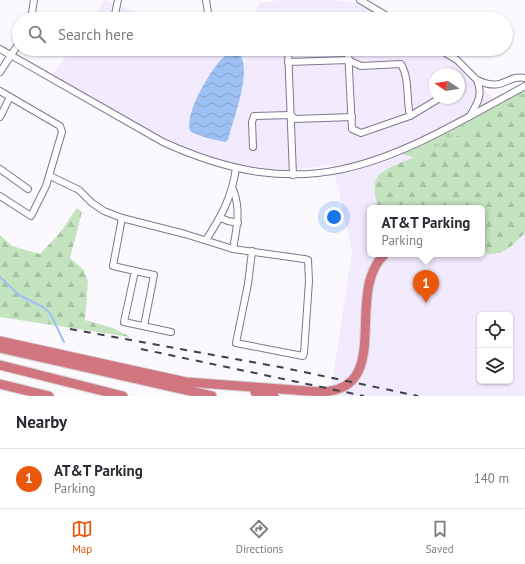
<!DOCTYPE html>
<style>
body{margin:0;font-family:"PT Sans",sans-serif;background:#f7f7f7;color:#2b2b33}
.controls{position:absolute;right:12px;bottom:12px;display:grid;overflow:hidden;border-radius:6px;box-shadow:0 1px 3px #0004}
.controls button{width:36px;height:36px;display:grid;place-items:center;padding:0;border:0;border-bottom:1px solid #e1e1e2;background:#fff;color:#2b2b33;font:20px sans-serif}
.compass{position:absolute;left:429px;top:68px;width:36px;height:36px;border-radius:50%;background:#fff;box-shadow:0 1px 3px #0004;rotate:282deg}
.you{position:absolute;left:334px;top:217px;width:14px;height:14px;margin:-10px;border:3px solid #fff;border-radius:50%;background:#1a73e8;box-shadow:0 0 0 6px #1a73e833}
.badge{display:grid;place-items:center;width:26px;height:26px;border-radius:50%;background:#ea580c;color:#fff;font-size:13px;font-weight:700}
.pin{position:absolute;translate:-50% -33px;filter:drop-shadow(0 1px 2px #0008)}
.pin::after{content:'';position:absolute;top:21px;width:14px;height:12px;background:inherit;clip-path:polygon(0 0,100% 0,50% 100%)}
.popup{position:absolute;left:367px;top:205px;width:118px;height:52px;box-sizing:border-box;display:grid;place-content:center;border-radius:6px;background:#fff;filter:drop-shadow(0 1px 3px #0005);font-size:13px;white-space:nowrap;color:#7c7c81}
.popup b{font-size:15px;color:#2b2b33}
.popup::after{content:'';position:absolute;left:50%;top:100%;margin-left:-8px;border:8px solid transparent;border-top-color:#fff}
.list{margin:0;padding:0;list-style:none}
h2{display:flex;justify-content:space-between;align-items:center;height:52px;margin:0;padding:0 16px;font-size:17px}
h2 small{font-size:13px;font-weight:400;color:#7c7c81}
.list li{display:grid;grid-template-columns:26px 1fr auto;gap:12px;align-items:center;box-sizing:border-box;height:60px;padding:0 16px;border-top:1px solid #e1e1e2}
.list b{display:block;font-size:15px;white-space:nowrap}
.list p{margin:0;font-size:13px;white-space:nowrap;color:#7c7c81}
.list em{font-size:13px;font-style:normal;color:#7c7c81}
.icon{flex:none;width:22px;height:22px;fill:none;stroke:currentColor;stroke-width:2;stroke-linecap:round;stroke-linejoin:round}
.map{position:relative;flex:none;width:525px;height:396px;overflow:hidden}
.search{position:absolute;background:#fff;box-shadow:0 1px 3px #0004;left:12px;right:12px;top:12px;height:44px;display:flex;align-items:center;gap:10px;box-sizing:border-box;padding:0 14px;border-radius:22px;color:#7c7c81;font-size:15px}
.sheet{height:112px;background:#fff}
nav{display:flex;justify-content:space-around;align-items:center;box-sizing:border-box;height:56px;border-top:1px solid #e1e1e2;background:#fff;font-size:11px;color:#7c7c81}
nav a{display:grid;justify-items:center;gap:2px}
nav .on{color:#ea580c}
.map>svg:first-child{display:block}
</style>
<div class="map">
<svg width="525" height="396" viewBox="0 0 525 396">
<defs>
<pattern id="grass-tufts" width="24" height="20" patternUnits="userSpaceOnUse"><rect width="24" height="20" fill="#c4e3bf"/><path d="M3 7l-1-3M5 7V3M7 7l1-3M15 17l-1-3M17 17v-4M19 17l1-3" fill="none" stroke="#a7c2a3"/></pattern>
<pattern id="forest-firs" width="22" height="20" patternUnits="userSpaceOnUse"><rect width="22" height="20" fill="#c4e3bf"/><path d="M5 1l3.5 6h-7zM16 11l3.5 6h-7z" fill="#a7c2a3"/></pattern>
<pattern id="water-waves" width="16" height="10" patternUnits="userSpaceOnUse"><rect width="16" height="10" fill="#9cc1f2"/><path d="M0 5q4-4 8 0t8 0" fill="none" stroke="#85a5cf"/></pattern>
</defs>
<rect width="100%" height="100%" fill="#fbf9fe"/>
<g fill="#f2ebfe" fill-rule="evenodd">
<polygon points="105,0 154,19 92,19"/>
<polygon points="279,0 334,0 363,4 394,19 253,19 259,3"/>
<path d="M71,49H229L240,53L242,49H440L455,61L493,98L395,152L525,188V396H330L352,252L333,165L262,173L201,157L140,132L48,81ZM435,74H459V98H435ZM370,208H482V254H370ZM480,315H510V381H480Z"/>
</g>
<polygon fill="url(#grass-tufts)" points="525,82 525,188 394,152"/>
<g fill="url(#forest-firs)">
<path d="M525,94V233C510,247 504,257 482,253V208H378C376,199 372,187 377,178C382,168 409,160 419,155C456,140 490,115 525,94Z"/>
<polygon points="77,208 82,212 70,258 84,270 88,281 85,320 113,328 130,337 0,317 0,235 12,246 40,254 59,234"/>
</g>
<path fill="url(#water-waves)" d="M234,53H239C253,71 233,119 228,140L225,142L207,138L191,132C182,117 212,66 225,56C227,54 230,54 234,53Z"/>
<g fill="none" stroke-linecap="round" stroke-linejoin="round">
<polyline stroke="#9cc1f2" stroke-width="2" points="0,277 19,295 43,307 50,313 64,342"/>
<defs>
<g id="minor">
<polyline points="206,0 209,19"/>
<polyline points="360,0 392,19"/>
<polyline points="31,19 34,0"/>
<polyline points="114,19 118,0"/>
<path d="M0,49L163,142C314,211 392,159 525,86"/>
<polyline points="140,49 163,49"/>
<polyline points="288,49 293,175"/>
<polyline points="348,49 352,129 361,133 410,116 440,98"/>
<polyline points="439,49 457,60 477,80"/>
<path d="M288,62L348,60L361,66L401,64C410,79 406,99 410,116"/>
<polyline points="0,72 19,43"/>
<polyline points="0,91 60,126 62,132 46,186 31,216 0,196"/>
<path d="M470,116C478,102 483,95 477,80C505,93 506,74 525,78"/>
<polyline points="0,117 10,97"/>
<polyline points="253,147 252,122 254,116 291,115 295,119 352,117"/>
<polyline points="0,169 28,189"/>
<polyline points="50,176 79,190 92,203 104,211 122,218 185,234 233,249 304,259 308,260 309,281 304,353 303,356 236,343 248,284 252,251"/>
<polyline points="122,218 113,266 135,271 124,322 171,332"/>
<polyline points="221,218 228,221 238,223"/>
<path d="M206,240C221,217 232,197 236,168"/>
<path d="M233,249C237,227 241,209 233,189"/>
<polyline points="135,271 154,275 144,326"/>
</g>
<g id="highway">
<path d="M0,341L186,382L321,392C395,390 343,292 385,254"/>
<polyline points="0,348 212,396"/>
<polyline points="0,365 123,396"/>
<polyline points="0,384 49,396"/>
<polyline points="255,392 274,396"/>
</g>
</defs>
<use href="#minor" stroke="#80778d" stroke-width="8"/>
<use href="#highway" stroke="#d4d4d5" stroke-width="11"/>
<use href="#minor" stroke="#fff" stroke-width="6"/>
<use href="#highway" stroke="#d17680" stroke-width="9"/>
<g stroke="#424047" stroke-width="2" stroke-dasharray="7 7" stroke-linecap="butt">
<polyline points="70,329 280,367 418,396"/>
<polyline points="141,349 364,396"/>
</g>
</g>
</svg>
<div class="controls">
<button><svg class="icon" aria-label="locate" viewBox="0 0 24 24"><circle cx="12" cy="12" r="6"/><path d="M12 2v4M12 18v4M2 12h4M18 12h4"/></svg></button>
<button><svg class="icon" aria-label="layers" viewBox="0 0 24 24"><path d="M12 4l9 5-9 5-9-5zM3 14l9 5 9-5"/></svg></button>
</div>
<svg class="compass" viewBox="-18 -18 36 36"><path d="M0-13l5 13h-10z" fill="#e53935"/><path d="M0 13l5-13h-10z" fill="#7c7c81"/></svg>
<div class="you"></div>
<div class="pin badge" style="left:426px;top:303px">1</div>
<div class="popup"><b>AT&amp;T Parking</b>Parking</div>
<div class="search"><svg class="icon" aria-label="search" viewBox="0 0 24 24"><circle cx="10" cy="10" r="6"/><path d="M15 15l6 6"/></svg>Search here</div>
</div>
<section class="sheet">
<h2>Nearby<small></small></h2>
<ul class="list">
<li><span class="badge">1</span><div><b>AT&amp;T Parking</b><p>Parking</p></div><em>140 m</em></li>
</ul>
</section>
<nav>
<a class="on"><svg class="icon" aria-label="map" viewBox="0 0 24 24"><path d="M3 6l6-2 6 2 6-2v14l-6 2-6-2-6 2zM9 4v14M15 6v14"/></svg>Map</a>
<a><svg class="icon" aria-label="directions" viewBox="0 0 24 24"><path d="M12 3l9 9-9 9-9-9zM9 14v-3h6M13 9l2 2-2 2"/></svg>Directions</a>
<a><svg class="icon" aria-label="saved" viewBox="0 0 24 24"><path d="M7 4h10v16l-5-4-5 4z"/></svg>Saved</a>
</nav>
